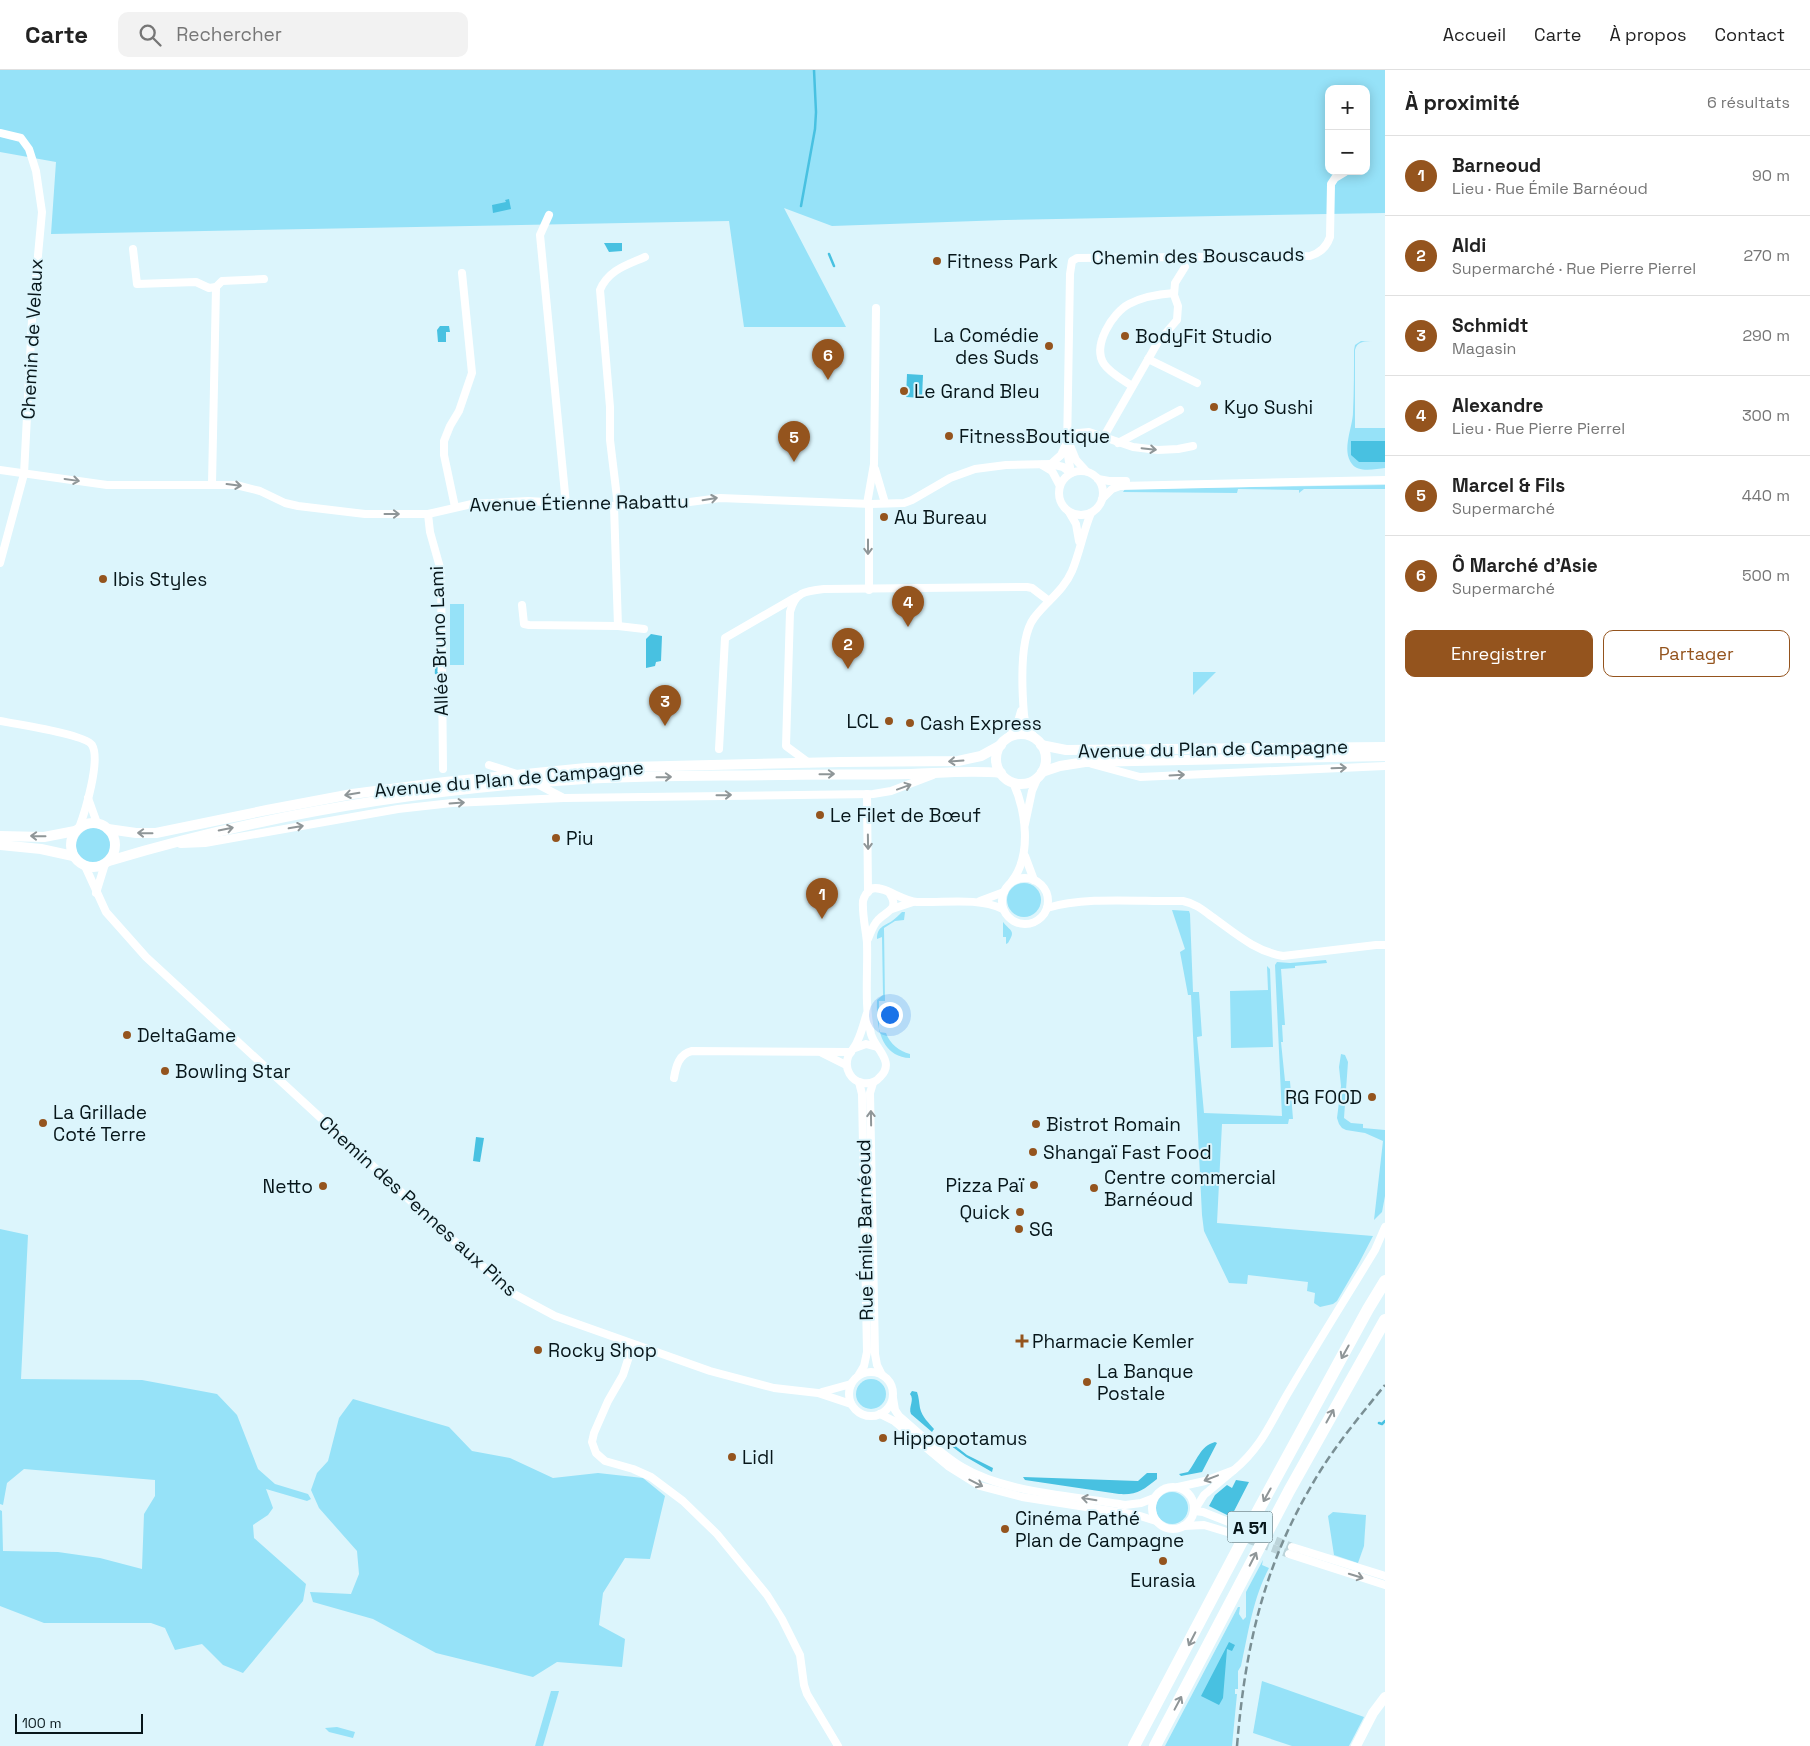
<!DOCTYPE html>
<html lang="fr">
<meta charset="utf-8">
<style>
body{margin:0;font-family:"Space Grotesk",sans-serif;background:#f2f2f2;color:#222}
.controls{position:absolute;right:15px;top:15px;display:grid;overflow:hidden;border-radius:10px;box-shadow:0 2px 12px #0003}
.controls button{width:45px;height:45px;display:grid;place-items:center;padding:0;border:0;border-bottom:1px solid #e0e0e0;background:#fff;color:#222;font:25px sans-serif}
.scale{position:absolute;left:15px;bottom:12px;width:128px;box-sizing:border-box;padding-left:5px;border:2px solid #07161a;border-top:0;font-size:14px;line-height:18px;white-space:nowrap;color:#07161a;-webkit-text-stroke:4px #dcf5fc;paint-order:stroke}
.you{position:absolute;left:889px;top:944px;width:18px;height:18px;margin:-12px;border:4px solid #fff;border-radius:50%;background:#1a73e8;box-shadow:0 0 0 8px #1a73e833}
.badge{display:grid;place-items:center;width:32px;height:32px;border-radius:50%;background:#94541e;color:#fff;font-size:16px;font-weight:700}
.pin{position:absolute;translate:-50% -41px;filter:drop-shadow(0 1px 2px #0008)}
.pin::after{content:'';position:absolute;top:26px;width:18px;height:15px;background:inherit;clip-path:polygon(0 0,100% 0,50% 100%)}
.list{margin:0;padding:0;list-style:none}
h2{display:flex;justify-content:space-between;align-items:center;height:65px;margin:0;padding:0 20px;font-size:21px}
h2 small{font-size:16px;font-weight:400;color:#767676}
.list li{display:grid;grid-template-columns:32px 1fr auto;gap:15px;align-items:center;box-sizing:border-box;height:80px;padding:0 20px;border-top:1px solid #e0e0e0}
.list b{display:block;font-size:19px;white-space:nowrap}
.list p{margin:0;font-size:16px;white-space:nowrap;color:#767676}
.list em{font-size:16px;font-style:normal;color:#767676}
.actions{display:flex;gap:10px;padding:15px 20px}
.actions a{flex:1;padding:11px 0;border:1px solid #94541e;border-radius:10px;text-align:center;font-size:18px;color:#94541e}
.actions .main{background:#94541e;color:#fff}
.icon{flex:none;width:28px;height:28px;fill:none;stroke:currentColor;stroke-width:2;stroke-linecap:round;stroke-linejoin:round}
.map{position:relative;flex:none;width:1385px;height:1676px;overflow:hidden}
header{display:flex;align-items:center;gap:30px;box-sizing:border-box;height:70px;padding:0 25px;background:#fff;border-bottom:1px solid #e0e0e0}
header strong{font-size:24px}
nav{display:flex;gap:28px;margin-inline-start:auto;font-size:18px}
.search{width:350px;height:45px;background:#f2f2f2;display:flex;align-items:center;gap:12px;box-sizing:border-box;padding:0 18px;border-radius:10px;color:#767676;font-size:19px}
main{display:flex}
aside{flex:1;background:#fff}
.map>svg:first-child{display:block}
</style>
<header>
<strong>Carte</strong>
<div class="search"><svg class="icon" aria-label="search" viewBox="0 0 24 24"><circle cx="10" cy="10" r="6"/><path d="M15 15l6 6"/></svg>Rechercher</div>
<nav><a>Accueil</a><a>Carte</a><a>À propos</a><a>Contact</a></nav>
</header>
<main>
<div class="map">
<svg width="1385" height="1676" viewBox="0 0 1385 1676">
<rect width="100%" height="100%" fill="#dcf5fc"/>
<g fill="#96e2f8" fill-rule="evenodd">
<path d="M0,0H1385V143L1005,150L832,156L784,138L846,257H744L729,151L51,164L56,92L0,82ZM1329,19H1366V101H1329Z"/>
<path d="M1361,271L1374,272C1365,272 1358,270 1355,280V358H1385V398C1376,399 1358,403 1352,394C1341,380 1353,357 1353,342C1354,321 1354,300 1354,280L1355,275Z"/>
<polygon points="1385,415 1385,419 1304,419 1299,423 1299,420 1238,419 1237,423 1123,422 1125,419"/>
<rect x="450" y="534" width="14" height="61"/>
<polygon points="1193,602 1216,602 1193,625"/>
<circle cx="94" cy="776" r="18"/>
<circle cx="1024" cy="830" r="17"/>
<polygon points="1172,840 1189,841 1190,844 1193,922 1199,922 1202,966 1197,967 1204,1043 1282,1046 1275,895 1277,892 1290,893 1326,890 1327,893 1295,896 1295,898 1281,899 1285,955 1282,955 1283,972 1281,972 1285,1011 1290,1011 1293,1049 1289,1049 1288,1054 1222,1054 1217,1153 1373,1166 1359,1193 1337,1231 1333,1234 1320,1237 1314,1233 1315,1223 1307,1221 1308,1212 1248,1205 1247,1214 1229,1213 1204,1161 1202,1145 1191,925 1188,925 1180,882 1185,879"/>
<path d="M902,842H905L904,850L895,851L884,858L885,931H879V962L886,963C890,974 899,981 910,984V988C880,987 876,955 877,930L883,925L882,867L877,869C877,857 884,856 892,851C896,848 899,845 902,842Z"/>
<path d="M1003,852C1011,862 1016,860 1008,873L1006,874V867H1003Z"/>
<polygon points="1267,896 1270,899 1273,977 1231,978 1230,921 1268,920"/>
<polygon points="1341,984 1345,985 1348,992 1344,1048 1351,1053 1363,1054 1363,1058 1385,1060 1385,1126 1382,1142 1374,1150 1383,1071 1365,1063 1346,1060 1342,1058 1339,1054 1337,1048 1341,1016 1339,997"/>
<polygon points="0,1159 28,1165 21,1309 142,1310 217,1324 237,1345 258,1399 275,1414 308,1424 311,1429 307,1431 266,1419 273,1438 268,1445 253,1455 254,1468 306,1514 303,1531 243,1603 223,1595 202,1574 175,1580 165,1558 151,1553 44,1553 0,1536 0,1440 2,1441 3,1481 58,1482 100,1488 142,1499 144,1444 155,1426 155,1410 24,1399 7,1413 3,1435 0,1434"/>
<circle cx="871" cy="1324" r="15"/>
<polygon points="353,1329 449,1357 472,1381 510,1388 553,1408 598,1403 643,1408 665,1426 650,1489 625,1488 603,1523 599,1555 625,1569 622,1597 557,1592 533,1607 436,1583 373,1549 313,1532 310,1522 351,1524 359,1504 357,1481 319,1438 311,1420 317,1403 328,1391 339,1348"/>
<circle cx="1172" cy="1438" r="16"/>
<polygon points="1333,1442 1366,1445 1364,1476 1358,1493 1334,1485 1328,1446"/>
<path d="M1263,1490L1262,1495L1269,1498C1253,1528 1248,1564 1241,1596L1238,1601V1619H1235V1624H1237L1232,1676H1165L1238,1537H1240L1239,1544L1243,1550L1246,1547V1522Z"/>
<polygon points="1262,1611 1364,1647 1349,1676 1292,1676 1253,1663"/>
<polygon points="551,1621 559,1621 543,1676 535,1676"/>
<polygon points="337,1657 355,1662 353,1668 329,1662 325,1658"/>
</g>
<g fill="#48c1e1">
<polygon points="509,129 511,139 493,143 492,135 506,132 505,130"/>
<polygon points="604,173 622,173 622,181 609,182"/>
<polygon points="440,256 449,256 450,262 446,262 446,272 438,272 437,260"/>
<polygon points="907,304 923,305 922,328 906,327"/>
<polygon points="1351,371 1385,371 1385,392 1359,392 1351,385"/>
<polygon points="651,564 662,566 661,591 656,592 655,596 646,598 646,569"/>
<polygon points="476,1067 484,1068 480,1092 473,1091"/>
<path d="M912,1321L917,1322C919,1327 919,1333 920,1338C922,1347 929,1353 934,1359L932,1362L911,1344C908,1337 915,1330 910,1324Z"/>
<polygon points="940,1364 967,1385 993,1398 992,1402 966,1387 938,1366"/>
<path d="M1215,1372L1217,1373L1202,1402L1181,1406L1179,1404L1188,1402C1197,1391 1200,1376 1215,1372Z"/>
<path d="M1147,1403H1157V1409C1143,1420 1138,1425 1119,1424L1025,1410L1023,1407L1138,1411Z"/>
<polygon points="1236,1410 1249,1412 1231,1447 1209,1436 1215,1425 1227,1415 1232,1418"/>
<polygon points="1229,1572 1235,1575 1232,1581 1227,1579 1223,1628 1219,1635 1201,1626"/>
</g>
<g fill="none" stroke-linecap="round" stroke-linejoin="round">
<g stroke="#48c1e1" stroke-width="2.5">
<polyline points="801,136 815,59 816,42 814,0"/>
<polyline points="829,184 834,196"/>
<polyline points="437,584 436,603 439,604"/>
<polyline points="1379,1353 1382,1354 1385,1351"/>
</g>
<g stroke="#bcd4da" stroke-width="8" stroke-dasharray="8 4" stroke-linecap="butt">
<polyline points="1231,1453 1292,1477"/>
<polyline points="1227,1462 1289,1484"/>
</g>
<g stroke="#fff" stroke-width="8">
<polyline points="0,63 21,68 29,79 36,101 42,142 32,250 24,404 0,493"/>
<polyline points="549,145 540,165 566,434"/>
<polyline points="133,179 137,214 196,212 209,218 216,217 222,211 264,209"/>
<polyline points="1148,289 1197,313"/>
<path d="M1132,316C1123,310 1110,303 1104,294C1092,276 1112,243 1129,234C1142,227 1160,224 1174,223"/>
<polyline points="1068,364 1089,362 1133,377 1158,380 1178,379 1193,376"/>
<polyline points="1103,368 1158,272 1177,250 1178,236 1174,225 1175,213 1185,197"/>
<polyline points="1069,373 1076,390 1086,401"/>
<polyline points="1118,373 1180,340"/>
<polyline points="1051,394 1061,385 1065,376"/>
<polyline points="1042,395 1052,401 1060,416"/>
<polyline points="875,399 885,433"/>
<polyline points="0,400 107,415 236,415 260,421 285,433 298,436 365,444 428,444 472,434 528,431 614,436 682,433 720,428 871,434 904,433 912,430 950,408 975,399 1006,395 1051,394 1063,397 1071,403"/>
<circle cx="1081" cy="423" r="22"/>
<path d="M1071,403L1067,380L1070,204L1072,191L1077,188L1310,186C1320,183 1327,176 1330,167L1331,114L1335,108L1345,102"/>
<polyline points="1098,409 1109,411 1126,411"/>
<polyline points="212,414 216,217"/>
<polyline points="1102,429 1112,419 1120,416 1385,410"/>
<polyline points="867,434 874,394 876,238"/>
<polyline points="614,436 618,556"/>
<path d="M618,436L610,370V337L600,220C608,200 627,195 645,187"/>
<polyline points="455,437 444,385 444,371 450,356 459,341 472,303 462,203"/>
<polyline points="1069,442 1076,454 1079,471"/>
<polyline points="428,444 430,462 441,501 443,699"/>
<polyline points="869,520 869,434"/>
<polyline points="522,535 524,554 529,555 618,556 644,559"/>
<path d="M0,651C15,654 85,664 92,675C101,690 85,742 79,758"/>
<polyline points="1008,668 1017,655 1021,641"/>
<path d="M1035,668L1026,656L1024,645C1022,620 1019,568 1034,548C1046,532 1064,520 1072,501C1080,482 1083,462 1091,443"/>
<polyline points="719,679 725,568 796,527"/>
<path d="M809,693L786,676L790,542C795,522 805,521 824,519L1027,517L1032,518L1049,531"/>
<polyline points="1092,694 1140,707 1385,696"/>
<polyline points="489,695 517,704"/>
<polyline points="535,713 562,727"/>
<polyline points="867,724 868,822"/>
<polyline points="88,728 97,753"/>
<polyline points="1025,754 1032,721 1038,707"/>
<polyline points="181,774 205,773 398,739 452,733 564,728 873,724 891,721 933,705"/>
<polyline points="1025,786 1034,810"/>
<polyline points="85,796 106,842 146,887 451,1168 514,1224 555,1246 710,1301 774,1318 818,1323 851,1334"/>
<circle cx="1025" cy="831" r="23"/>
<path d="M1012,811C1032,785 1026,741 1013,712"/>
<polyline points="96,823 105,794"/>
<polyline points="980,831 1004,822"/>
<path d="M1047,838C1086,826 1141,832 1183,831C1194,833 1202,839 1211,846C1234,862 1254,881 1283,886L1376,875H1385"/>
<polyline points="892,839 913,832"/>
<path d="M868,869C871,862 873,855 878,850C886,841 900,840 890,824"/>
<path d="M867,943C864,952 862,962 857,972C855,977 850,982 848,987C844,999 851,1011 863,1013C870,1014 876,1012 880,1007C896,992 875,979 871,964C864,935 868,903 867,873C866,860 862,845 863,831C864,827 867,822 871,819C882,814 902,831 917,832C946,833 976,827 1003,839"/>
<polyline points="855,978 866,974 877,977"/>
<polyline points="822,983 846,995"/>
<path d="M674,1008C676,996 679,984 692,981L851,982"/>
<polyline points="873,1013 870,1023 875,1284 877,1295 882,1305"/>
<polyline points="633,1274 623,1305 608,1331 594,1363 592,1372 596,1383 605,1391 633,1399 651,1407 683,1431 717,1464 767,1525 782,1549 800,1585 804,1615 807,1624 838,1676"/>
<circle cx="871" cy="1324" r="22"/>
<polyline points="858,1306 864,1296 867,1282 862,1024 859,1012"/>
<polyline points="822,1322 851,1314"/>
<path d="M893,1328L895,1340L899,1346C918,1362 940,1384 962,1397C1005,1423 1075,1426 1125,1435L1141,1433L1154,1428"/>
<polyline points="880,1344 894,1351 948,1396 980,1416 1022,1427 1137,1445 1156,1451"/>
<path d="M1234,1400C1263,1376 1272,1349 1291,1318C1318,1272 1347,1226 1375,1180L1385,1157"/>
<circle cx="1173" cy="1438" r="21"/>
<polyline points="1178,1417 1205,1411 1234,1400 1204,1425 1194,1441 1203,1442 1231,1453"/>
<polyline points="1184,1456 1204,1455 1227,1462"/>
<polyline points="1292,1477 1385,1506"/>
<polyline points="1289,1484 1385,1515"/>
</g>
<g stroke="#fff" stroke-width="10">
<circle cx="1021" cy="689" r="25"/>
<polyline points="1041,675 1066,680 1385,677"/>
<polyline points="1042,702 1060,696 1085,692 1385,686"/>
<circle cx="93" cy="775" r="22"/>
<polyline points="108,759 136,763 156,763 267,740 352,724 445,712 586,698 841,692 958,691 981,686 1001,675"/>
<polyline points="0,766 44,767 75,761"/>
<polyline points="0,775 41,779 73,786"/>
<path d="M109,791C264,744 424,719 585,709C650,705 715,706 780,705C823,704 867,705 911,704C941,703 972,700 1001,703"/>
<polyline points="1356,1676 1373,1643 1385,1627"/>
</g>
<g stroke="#fff" stroke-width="12">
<polyline points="1134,1676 1259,1439 1368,1239 1385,1211"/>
<polyline points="1155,1676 1289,1421 1385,1250"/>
</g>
<path stroke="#7a8f94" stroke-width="2.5" stroke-dasharray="8 4" stroke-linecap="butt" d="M1237,1676C1245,1579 1263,1497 1313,1413C1333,1378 1360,1346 1385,1315"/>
</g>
<defs><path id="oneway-shaft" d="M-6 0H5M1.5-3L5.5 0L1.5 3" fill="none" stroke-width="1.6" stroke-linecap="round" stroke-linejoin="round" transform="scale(1.25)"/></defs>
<g stroke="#8f9698">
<use href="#oneway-shaft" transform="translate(1149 379) rotate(6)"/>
<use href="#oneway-shaft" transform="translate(72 410) rotate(8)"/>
<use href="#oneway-shaft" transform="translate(234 415) rotate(7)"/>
<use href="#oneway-shaft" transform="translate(710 429) rotate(-9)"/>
<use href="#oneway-shaft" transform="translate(392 444)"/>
<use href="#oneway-shaft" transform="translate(868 477) rotate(90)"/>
<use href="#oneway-shaft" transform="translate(956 691) rotate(176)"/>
<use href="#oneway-shaft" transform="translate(1339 698) rotate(-2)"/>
<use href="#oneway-shaft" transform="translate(827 704) rotate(-1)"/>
<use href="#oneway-shaft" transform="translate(1177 705) rotate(-3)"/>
<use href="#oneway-shaft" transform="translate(664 707) rotate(-1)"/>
<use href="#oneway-shaft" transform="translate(904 717) rotate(-20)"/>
<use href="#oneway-shaft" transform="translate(352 724) rotate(171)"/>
<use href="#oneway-shaft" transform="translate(724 725) rotate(-1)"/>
<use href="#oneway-shaft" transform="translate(457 733) rotate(-4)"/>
<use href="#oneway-shaft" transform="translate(296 757) rotate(-10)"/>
<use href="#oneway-shaft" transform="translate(226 759) rotate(-11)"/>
<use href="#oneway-shaft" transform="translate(145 763) rotate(-179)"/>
<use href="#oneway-shaft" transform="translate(38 766) rotate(-179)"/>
<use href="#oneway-shaft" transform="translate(868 772) rotate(89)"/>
<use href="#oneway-shaft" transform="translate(871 1048) rotate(-91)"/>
<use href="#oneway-shaft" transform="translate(1345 1282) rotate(119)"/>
<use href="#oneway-shaft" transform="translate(1330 1346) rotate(-61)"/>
<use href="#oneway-shaft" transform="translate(1211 1408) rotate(159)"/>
<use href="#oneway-shaft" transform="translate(976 1413) rotate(27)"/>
<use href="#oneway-shaft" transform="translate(1267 1425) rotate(119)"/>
<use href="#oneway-shaft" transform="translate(1089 1429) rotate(-171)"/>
<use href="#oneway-shaft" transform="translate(1253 1489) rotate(-63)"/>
<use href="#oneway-shaft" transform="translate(1356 1506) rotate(17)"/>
<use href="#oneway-shaft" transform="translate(1192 1569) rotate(117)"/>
<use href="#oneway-shaft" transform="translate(1178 1633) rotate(-62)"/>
</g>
<g fill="#94541e" stroke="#dcf5fc" stroke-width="2">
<circle cx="937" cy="191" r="5"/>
<circle cx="1125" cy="266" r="5"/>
<circle cx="1049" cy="276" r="5"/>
<circle cx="904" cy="321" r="5"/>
<circle cx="1214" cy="337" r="5"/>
<circle cx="949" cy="366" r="5"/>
<circle cx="884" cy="447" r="5"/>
<circle cx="103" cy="509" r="5"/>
<circle cx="889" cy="651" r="5"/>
<circle cx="910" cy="653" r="5"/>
<circle cx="820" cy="745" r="5"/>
<circle cx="556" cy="768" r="5"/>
<circle cx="127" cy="965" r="5"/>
<circle cx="165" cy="1001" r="5"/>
<circle cx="1372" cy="1027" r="5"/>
<circle cx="43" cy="1053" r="5"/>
<circle cx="1036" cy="1054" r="5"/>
<circle cx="1033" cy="1082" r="5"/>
<circle cx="1034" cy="1115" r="5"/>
<circle cx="323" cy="1116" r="5"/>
<circle cx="1094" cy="1118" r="5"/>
<circle cx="1020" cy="1142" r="5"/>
<circle cx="1019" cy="1159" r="5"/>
<path d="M1019.5 1263.5h5v5h5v5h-5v5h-5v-5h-5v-5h5z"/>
<circle cx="538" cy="1280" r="5"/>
<circle cx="1087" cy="1312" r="5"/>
<circle cx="883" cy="1368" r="5"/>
<circle cx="732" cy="1387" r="5"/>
<circle cx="1005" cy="1459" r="5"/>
<circle cx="1163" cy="1491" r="5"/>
</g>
<g text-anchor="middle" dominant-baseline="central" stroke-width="4" stroke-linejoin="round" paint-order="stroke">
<rect fill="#dcf5fc" stroke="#47595e" stroke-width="1" x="1227.5" y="1441.5" width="45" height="31" rx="4"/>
<g font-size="18" font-weight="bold" fill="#07161a">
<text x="1250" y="1457">A 51</text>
</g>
<g font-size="19" fill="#07161a" stroke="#dcf5fc">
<text transform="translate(1198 186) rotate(-1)">Chemin des Bouscauds</text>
<text transform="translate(32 269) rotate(-87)">Chemin de Velaux</text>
<text transform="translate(579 433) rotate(-1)">Avenue Étienne Rabattu</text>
<text transform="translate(439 571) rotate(-92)">Allée Bruno Lami</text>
<text transform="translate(1213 679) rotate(-1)">Avenue du Plan de Campagne</text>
<text transform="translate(509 709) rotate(-5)">Avenue du Plan de Campagne</text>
<text transform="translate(418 1136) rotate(42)">Chemin des Pennes aux Pins</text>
<text transform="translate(865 1160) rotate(-91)">Rue Émile Barnéoud</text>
</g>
<g font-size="19" fill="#07161a" stroke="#dcf5fc" text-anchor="start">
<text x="947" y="191">Fitness Park</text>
<text x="1039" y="265" text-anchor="end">La Comédie<tspan x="1039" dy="22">des Suds</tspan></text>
<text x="1135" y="266">BodyFit Studio</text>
<text x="914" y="321">Le Grand Bleu</text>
<text x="1224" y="337">Kyo Sushi</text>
<text x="959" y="366">FitnessBoutique</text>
<text x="894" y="447">Au Bureau</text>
<text x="113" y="509">Ibis Styles</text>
<text x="879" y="651" text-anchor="end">LCL</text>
<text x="920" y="653">Cash Express</text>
<text x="830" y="745">Le Filet de Bœuf</text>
<text x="566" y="768">Piu</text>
<text x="137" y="965">DeltaGame</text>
<text x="175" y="1001">Bowling Star</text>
<text x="1362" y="1027" text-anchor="end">RG FOOD</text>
<text x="53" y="1042">La Grillade<tspan x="53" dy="22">Coté Terre</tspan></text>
<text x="1046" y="1054">Bistrot Romain</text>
<text x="1043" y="1082">Shangaï Fast Food</text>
<text x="1104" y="1107">Centre commercial<tspan x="1104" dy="22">Barnéoud</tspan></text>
<text x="1024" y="1115" text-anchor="end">Pizza Paï</text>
<text x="313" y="1116" text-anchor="end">Netto</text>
<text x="1010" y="1142" text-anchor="end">Quick</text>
<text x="1029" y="1159">SG</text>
<text x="1032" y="1271">Pharmacie Kemler</text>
<text x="548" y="1280">Rocky Shop</text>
<text x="1097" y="1301">La Banque<tspan x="1097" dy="22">Postale</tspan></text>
<text x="893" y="1368">Hippopotamus</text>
<text x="742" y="1387">Lidl</text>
<text x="1015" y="1448">Cinéma Pathé<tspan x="1015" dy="22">Plan de Campagne</tspan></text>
<text x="1163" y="1510" text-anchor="middle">Eurasia</text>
</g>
</g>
</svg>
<div class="controls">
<button>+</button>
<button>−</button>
</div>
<div class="scale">100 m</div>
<div class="you"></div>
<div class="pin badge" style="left:822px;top:849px">1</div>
<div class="pin badge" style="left:848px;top:599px">2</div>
<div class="pin badge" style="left:665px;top:656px">3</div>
<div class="pin badge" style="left:908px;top:557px">4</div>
<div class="pin badge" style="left:794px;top:392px">5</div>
<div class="pin badge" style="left:828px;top:310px">6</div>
</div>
<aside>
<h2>À proximité<small>6 résultats</small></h2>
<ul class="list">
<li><span class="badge">1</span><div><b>Barneoud</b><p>Lieu · Rue Émile Barnéoud</p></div><em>90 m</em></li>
<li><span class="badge">2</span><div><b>Aldi</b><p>Supermarché · Rue Pierre Pierrel</p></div><em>270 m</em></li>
<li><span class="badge">3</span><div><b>Schmidt</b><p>Magasin</p></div><em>290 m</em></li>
<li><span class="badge">4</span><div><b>Alexandre</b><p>Lieu · Rue Pierre Pierrel</p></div><em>300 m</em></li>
<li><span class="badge">5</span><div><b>Marcel &amp; Fils</b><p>Supermarché</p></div><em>440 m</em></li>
<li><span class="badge">6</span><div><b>Ô Marché d'Asie</b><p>Supermarché</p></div><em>500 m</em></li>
</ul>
<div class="actions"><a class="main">Enregistrer</a><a>Partager</a></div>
</aside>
</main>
